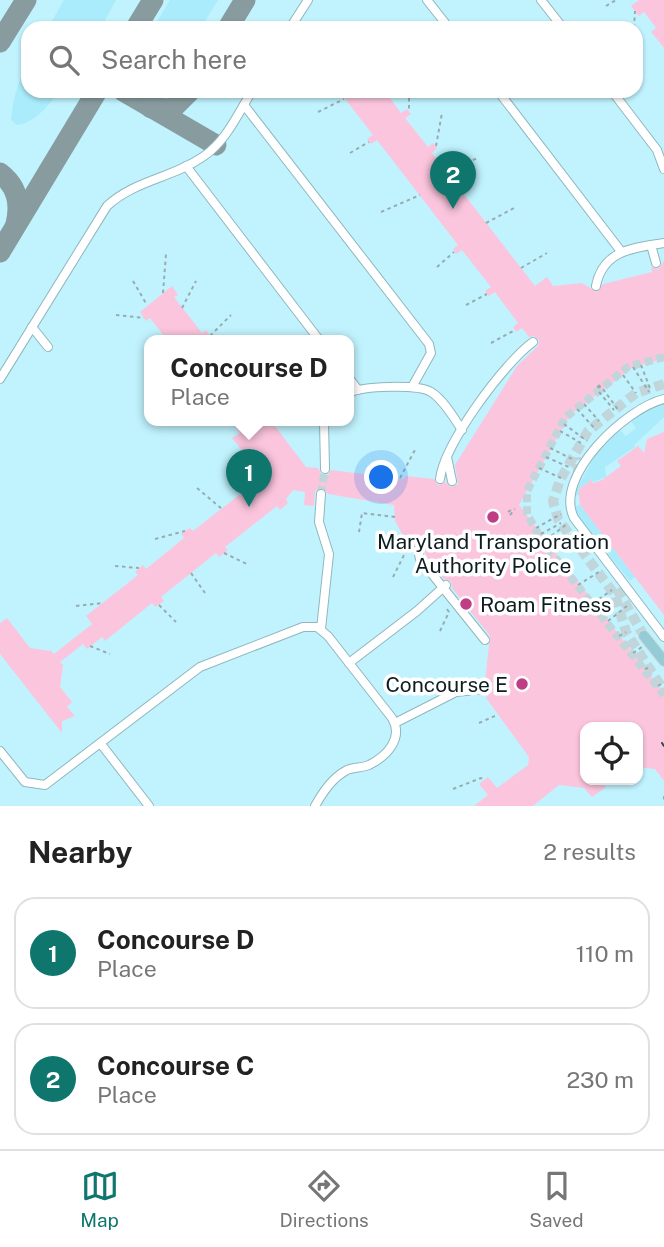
<!DOCTYPE html>
<style>
body{margin:0;font-family:"Public Sans",sans-serif;background:#f2f2f2;color:#222}
.controls{position:absolute;right:21px;bottom:21px;display:grid;overflow:hidden;border-radius:14px;box-shadow:0 2px 5px #0004}
.controls button{width:63px;height:63px;display:grid;place-items:center;padding:0;border:0;border-bottom:2px solid #e0e0e0;background:#fff;color:#222;font:35px sans-serif}
.you{position:absolute;left:382px;top:478px;width:24px;height:24px;margin:-18px;border:5px solid #fff;border-radius:50%;background:#1a73e8;box-shadow:0 0 0 10px #1a73e833}
.badge{display:grid;place-items:center;width:46px;height:46px;border-radius:50%;background:#0f766e;color:#fff;font-size:23px;font-weight:700}
.pin{position:absolute;translate:-50% -58px;filter:drop-shadow(0 2px 4px #0008)}
.pin::after{content:'';position:absolute;top:37px;width:24px;height:21px;background:inherit;clip-path:polygon(0 0,100% 0,50% 100%)}
.popup{position:absolute;left:144px;top:335px;width:210px;height:91px;box-sizing:border-box;display:grid;place-content:center;border-radius:14px;background:#fff;filter:drop-shadow(0 2px 5px #0005);font-size:23px;white-space:nowrap;color:#767676}
.popup b{font-size:26px;color:#222}
.popup::after{content:'';position:absolute;left:50%;top:100%;margin-left:-14px;border:14px solid transparent;border-top-color:#fff}
.list{margin:0;padding:0;list-style:none}
h2{display:flex;justify-content:space-between;align-items:center;height:91px;margin:0;padding:0 28px;font-size:30px}
h2 small{font-size:23px;font-weight:400;color:#767676}
.list li{display:grid;grid-template-columns:46px 1fr auto;gap:21px;align-items:center;box-sizing:border-box;height:112px;margin:0 14px 14px;padding:0 14px;border:2px solid #e0e0e0;border-radius:21px}
.list b{display:block;font-size:26px;white-space:nowrap}
.list p{margin:0;font-size:23px;white-space:nowrap;color:#767676}
.list em{font-size:23px;font-style:normal;color:#767676}
.icon{flex:none;width:38px;height:38px;fill:none;stroke:currentColor;stroke-width:2;stroke-linecap:round;stroke-linejoin:round}
.map{position:relative;flex:none;width:664px;height:806px;overflow:hidden}
.search{position:absolute;background:#fff;box-shadow:0 2px 5px #0004;left:21px;right:21px;top:21px;height:77px;display:flex;align-items:center;gap:18px;box-sizing:border-box;padding:0 24px;border-radius:21px;color:#767676;font-size:26px}
.sheet{height:343px;background:#fff}
nav{display:flex;justify-content:space-around;align-items:center;box-sizing:border-box;height:98px;border-top:2px solid #e0e0e0;background:#fff;font-size:19px;color:#767676}
nav a{display:grid;justify-items:center;gap:4px}
nav .on{color:#0f766e}
.map>svg:first-child{display:block}
</style>
<div class="map">
<svg width="664" height="806" viewBox="0 0 664 806">
<rect width="100%" height="100%" fill="#e0f7fc"/>
<path fill="#c1f3fe" fill-rule="evenodd" d="M0,0H664V806H0ZM28,28H636V91H28ZM149,341H349V421H149ZM585,727H638V780H585Z"/>
<g fill="#aaecfb">
<polygon points="64,0 116,0 101,28 48,28"/>
<polygon points="170,0 218,0 201,28 153,28"/>
<path d="M28,63V91H59C50,104 34,124 17,125L11,120C13,99 18,81 28,63Z"/>
<polygon points="664,402 664,417 634,445 635,447 605,467 606,477 593,482 591,480 579,489 579,495 573,496 599,448 620,430 626,436 636,428 630,420 647,407"/>
<polygon points="580,505 635,577 630,581 577,516 574,506"/>
</g>
<g fill="none" stroke-linecap="round" stroke-linejoin="round">
<g stroke="#889ca0" stroke-width="21">
<polyline points="136,28 153,0"/>
<polyline points="228,28 245,0"/>
<polyline points="0,42 26,0"/>
<polyline points="123,91 216,145"/>
<polyline points="151,108 172,109 190,91"/>
<path d="M0,173C17,186 21,203 16,224"/>
<polyline points="0,252 97,91"/>
</g>
</g>
<g fill="#fbc5dd">
<polygon points="639,0 664,0 664,48 651,32 656,28 644,12 639,16 631,6"/>
<polygon points="339,91 385,91 401,113 407,109 411,114 405,118 428,147 433,143 437,148 432,153 535,286 547,277 553,286 582,283 597,292 603,284 652,272 651,267 658,269 664,261 664,359 633,367 570,415 519,505 664,693 664,781 655,769 638,767 638,727 585,727 585,780 600,780 606,787 592,797 584,788 559,785 533,806 474,806 488,795 479,784 488,777 497,788 528,765 529,757 486,698 492,689 485,682 490,636 452,588 451,581 444,579 426,556 423,546 417,544 412,548 409,546 395,521 394,505 328,494 322,488 315,491 314,506 304,505 305,492 293,490 286,499 288,503 280,510 277,506 225,547 228,550 219,557 216,553 161,597 164,601 155,607 152,603 105,641 102,637 87,649 83,644 60,662 63,665 60,687 72,702 67,707 75,716 62,721 62,733 0,654 0,623 7,618 30,648 51,651 54,654 92,624 86,616 138,575 135,572 143,565 146,569 184,538 181,534 185,531 190,528 193,531 270,471 252,448 245,454 232,438 240,433 231,421 281,421 275,426 306,467 318,468 322,475 328,475 331,470 404,479 405,476 434,479 438,485 446,482 451,487 458,484 455,465 517,366 538,346 539,340 534,336 529,337 522,328 516,332 513,327 518,323 495,292 489,296 485,291 491,287 462,250 456,254 453,249 458,245 377,140 371,144 367,139 373,135"/>
<polygon points="172,286 178,295 174,297 202,333 206,330 212,338 208,341 168,341 150,318 146,321 140,312"/>
<polygon points="664,432 664,615 580,505 579,495 579,489 591,480 593,483 602,480 621,466 617,461 638,446 644,453 647,439"/>
</g>
<g fill="none" stroke-linecap="round" stroke-linejoin="round">
<g stroke="#c0d6db" stroke-width="8" stroke-dasharray="8 4" stroke-linecap="butt">
<polyline points="664,357 628,367 565,418 527,491 527,514 543,542 664,695"/>
<polyline points="577,472 577,457"/>
<polyline points="321,494 325,469"/>
</g>
<g stroke="#c0d6db" stroke-width="10" stroke-dasharray="10 5" stroke-linecap="butt">
<polyline points="664,384 636,393 588,431 560,480 553,501 558,519 615,595 626,632 664,691"/>
<polyline points="617,589 644,636"/>
</g>
<defs>
<g id="minor">
<polyline points="427,0 449,28"/>
<polyline points="541,0 563,28"/>
<polyline points="290,28 308,0"/>
<polyline points="498,91 620,250"/>
<polyline points="612,91 657,150 664,169"/>
<polyline points="244,105 429,344 431,353 412,387"/>
<polyline points="186,166 320,341"/>
<polyline points="651,245 656,263"/>
<path d="M596,286C603,250 633,248 664,243"/>
<polyline points="32,327 48,347"/>
<polyline points="349,378 358,390"/>
<path d="M0,379L107,206C135,180 173,178 204,156C226,141 238,114 252,91"/>
<path d="M349,393C362,386 418,384 431,392C443,399 454,418 462,430"/>
<path d="M664,399C626,408 553,476 574,518L664,637"/>
<polyline points="324,421 325,469"/>
<polyline points="447,457 452,481"/>
<path d="M440,479C444,444 504,363 533,342"/>
<polyline points="321,494 319,522 329,554 321,629"/>
<polyline points="418,550 420,559 485,640"/>
<polyline points="349,663 417,611 446,585"/>
<polyline points="395,723 456,692 485,689"/>
<polyline points="101,744 149,806"/>
<path d="M0,751L25,782L45,785L200,667L303,627H317L328,636L392,718C404,738 387,756 369,765C362,768 354,767 347,770C332,778 323,792 315,806"/>
</g>
<polyline id="major" points="644,636 664,661"/>
</defs>
<use href="#minor" stroke="#90b6be" stroke-width="10"/>
<use href="#major" stroke="#d4d6d7" stroke-width="12"/>
<g stroke="#98acb0" stroke-width="2" stroke-dasharray="3.5 3.5" stroke-linecap="butt">
<polyline points="606,6 616,0"/>
<polyline points="634,28 635,11"/>
<polyline points="409,91 409,111"/>
<polyline points="318,112 344,99"/>
<polyline points="436,146 442,113"/>
<polyline points="350,153 369,142"/>
<polyline points="448,173 479,157"/>
<polyline points="381,212 420,195"/>
<polyline points="486,223 516,207"/>
<polyline points="437,267 454,252"/>
<polyline points="521,268 547,253"/>
<polyline points="133,281 147,305"/>
<polyline points="163,293 166,254"/>
<polyline points="466,305 487,294"/>
<polyline points="182,308 196,281"/>
<polyline points="116,315 144,318"/>
<polyline points="210,336 231,315"/>
<polyline points="491,343 515,330"/>
<polyline points="641,365 650,388"/>
<polyline points="633,367 649,392"/>
<polyline points="623,375 636,393"/>
<polyline points="597,387 600,385"/>
<polyline points="598,388 601,386"/>
<polyline points="603,389 619,411"/>
<polyline points="599,392 614,410"/>
<polyline points="584,404 599,421"/>
<polyline points="577,409 596,430"/>
<polyline points="564,424 587,441"/>
<polyline points="560,431 581,443"/>
<polyline points="550,448 572,459"/>
<polyline points="546,457 571,468"/>
<polyline points="539,468 561,478"/>
<polyline points="400,478 416,448"/>
<polyline points="197,488 222,509"/>
<polyline points="508,512 514,508"/>
<polyline points="510,515 515,509"/>
<polyline points="536,528 561,514"/>
<polyline points="359,532 362,513 395,517"/>
<polyline points="541,534 561,523"/>
<polyline points="155,539 185,531"/>
<polyline points="546,540 567,524"/>
<polyline points="551,548 569,535"/>
<polyline points="224,553 247,564"/>
<polyline points="115,566 139,568"/>
<polyline points="191,573 205,593"/>
<polyline points="393,577 409,545"/>
<polyline points="578,585 602,570"/>
<polyline points="593,603 612,590"/>
<polyline points="159,605 176,622"/>
<polyline points="76,606 103,603"/>
<polyline points="608,621 627,606"/>
<polyline points="440,631 449,612 446,608"/>
<polyline points="619,636 626,632"/>
<polyline points="90,646 110,654"/>
<polyline points="633,653 642,647"/>
<polyline points="645,669 648,668"/>
<polyline points="658,686 664,682"/>
<polyline points="479,723 497,715"/>
<polyline points="453,789 481,778 483,780"/>
<polyline points="664,796 664,802"/>
</g>
<use href="#minor" stroke="#fff" stroke-width="8"/>
<use href="#major" stroke="#93cbd7" stroke-width="10"/>
<polyline stroke="#304144" stroke-width="2" points="662,743 664,746"/>
</g>
<g fill="#bf3d85" stroke="#fff" stroke-width="2.5">
<circle cx="493" cy="517" r="7"/>
<circle cx="466" cy="604" r="7"/>
<circle cx="522" cy="684" r="7"/>
</g>
<g text-anchor="middle" dominant-baseline="central" stroke-width="7" stroke-linejoin="round" paint-order="stroke">
<g font-size="21" fill="#0e1d20" stroke="#fff">
<text x="493" y="541">Maryland Transporation<tspan x="493" dy="24">Authority Police</tspan></text>
<text x="480" y="604" text-anchor="start">Roam Fitness</text>
<text x="508" y="684" text-anchor="end">Concourse E</text>
</g>
</g>
</svg>
<div class="controls">
<button><svg class="icon" aria-label="locate" viewBox="0 0 24 24"><circle cx="12" cy="12" r="6"/><path d="M12 2v4M12 18v4M2 12h4M18 12h4"/></svg></button>
</div>
<div class="you"></div>
<div class="pin badge" style="left:249px;top:507px">1</div>
<div class="popup"><b>Concourse D</b>Place</div>
<div class="pin badge" style="left:453px;top:209px">2</div>
<div class="search"><svg class="icon" aria-label="search" viewBox="0 0 24 24"><circle cx="10" cy="10" r="6"/><path d="M15 15l6 6"/></svg>Search here</div>
</div>
<section class="sheet">
<h2>Nearby<small>2 results</small></h2>
<ul class="list">
<li><span class="badge">1</span><div><b>Concourse D</b><p>Place</p></div><em>110 m</em></li>
<li><span class="badge">2</span><div><b>Concourse C</b><p>Place</p></div><em>230 m</em></li>
</ul>
</section>
<nav>
<a class="on"><svg class="icon" aria-label="map" viewBox="0 0 24 24"><path d="M3 6l6-2 6 2 6-2v14l-6 2-6-2-6 2zM9 4v14M15 6v14"/></svg>Map</a>
<a><svg class="icon" aria-label="directions" viewBox="0 0 24 24"><path d="M12 3l9 9-9 9-9-9zM9 14v-3h6M13 9l2 2-2 2"/></svg>Directions</a>
<a><svg class="icon" aria-label="saved" viewBox="0 0 24 24"><path d="M7 4h10v16l-5-4-5 4z"/></svg>Saved</a>
</nav>
